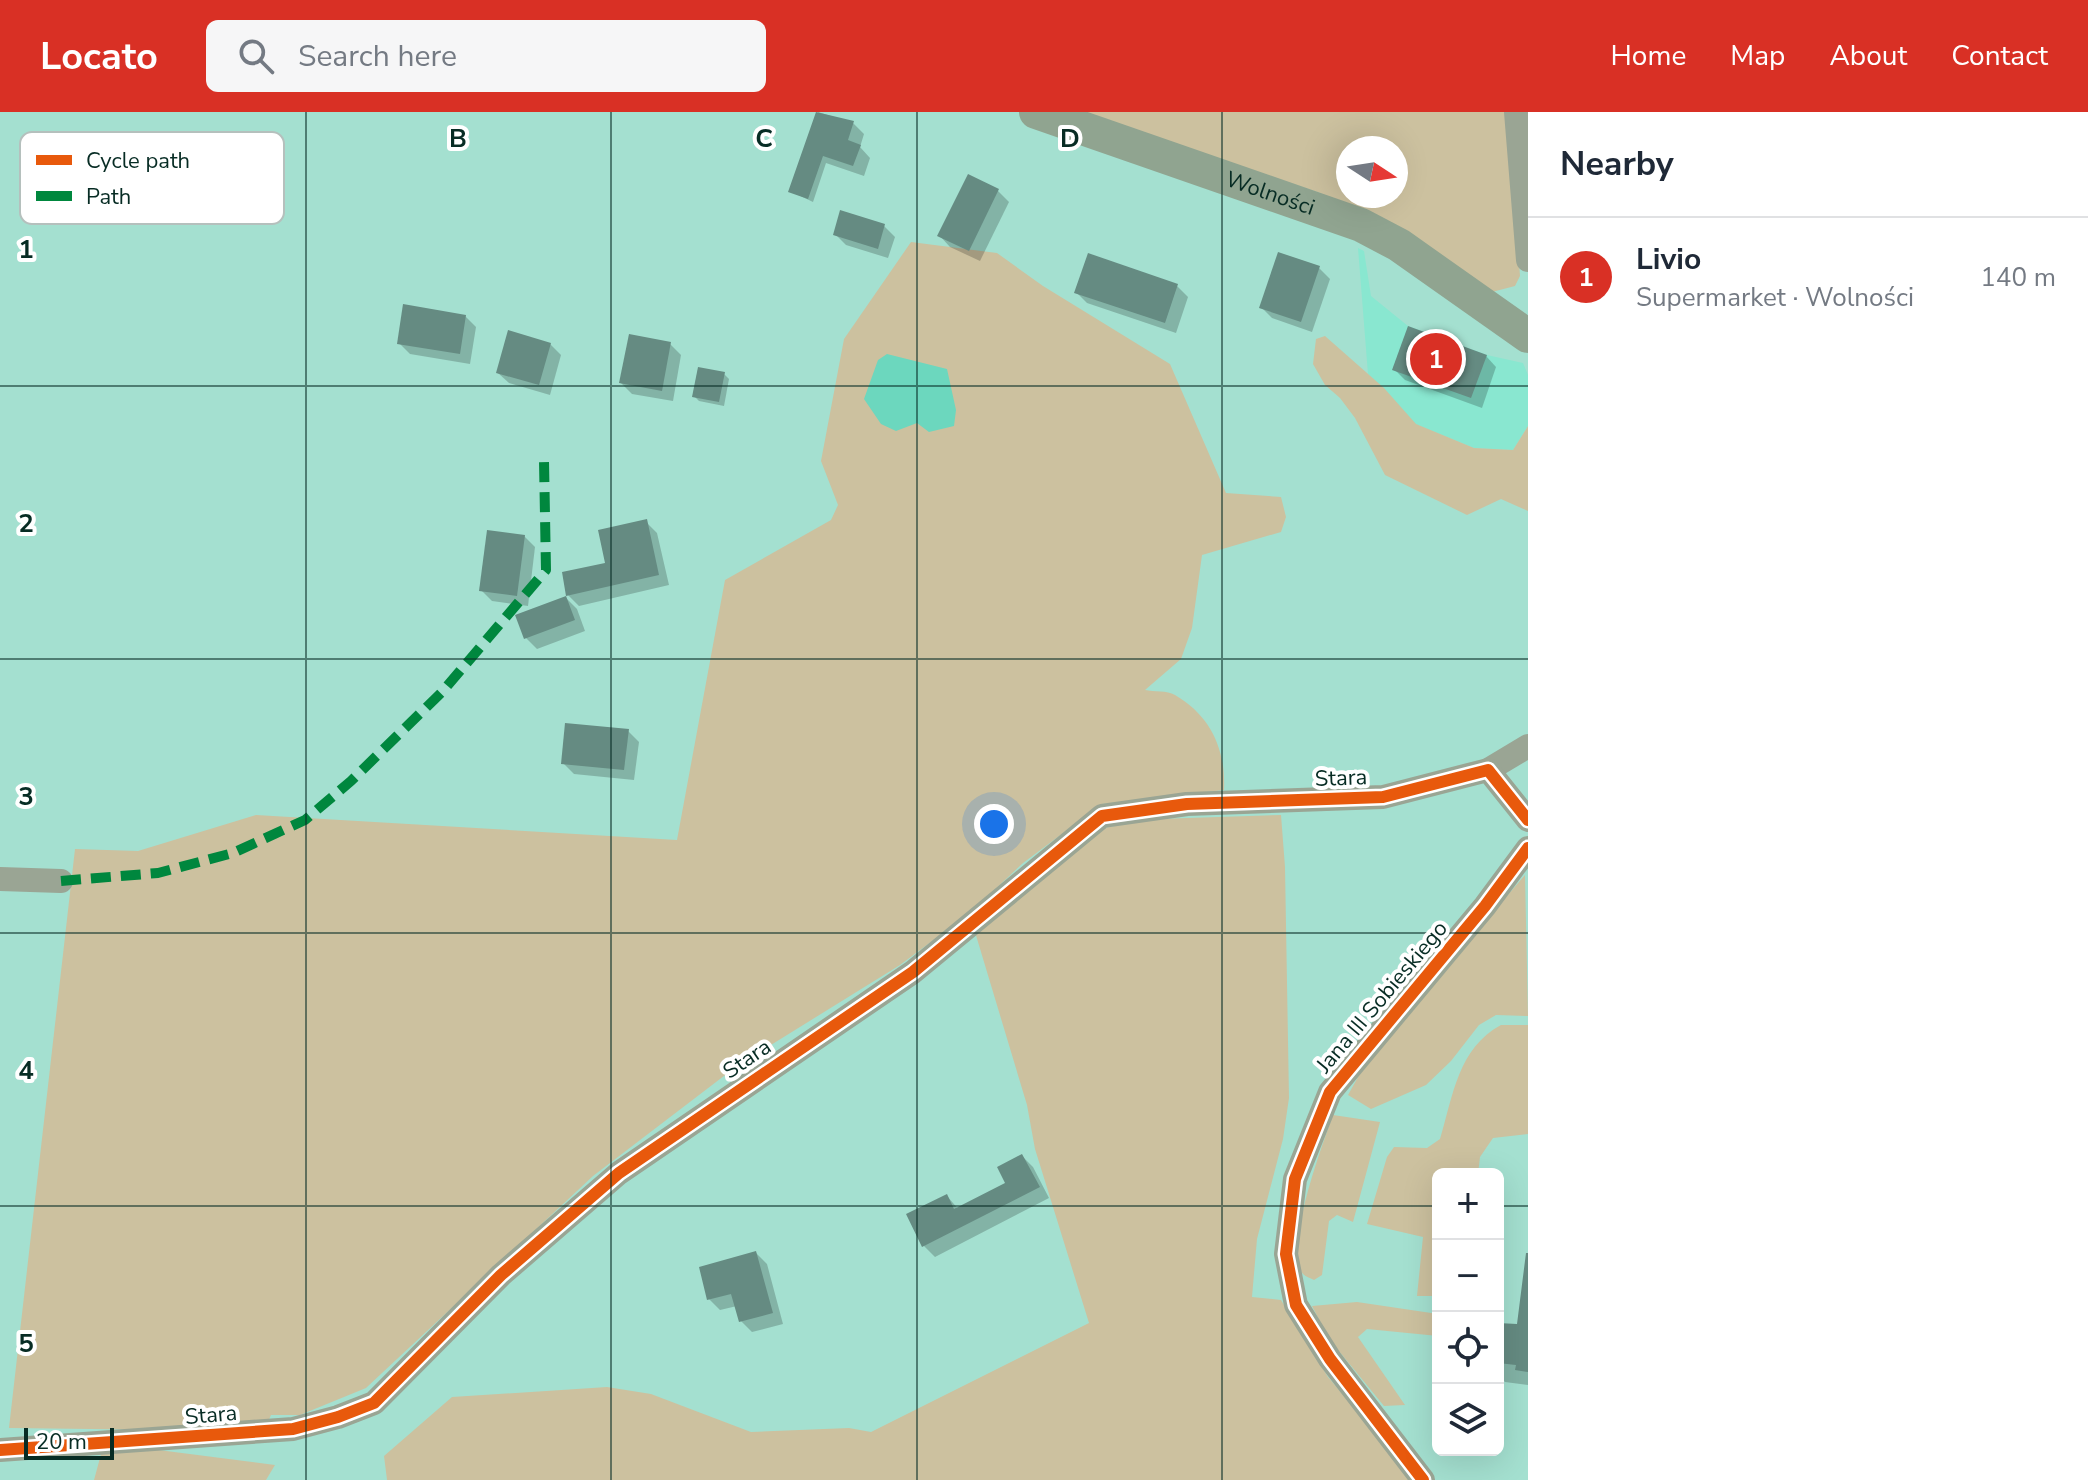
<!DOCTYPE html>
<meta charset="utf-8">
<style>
body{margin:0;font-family:"Nunito Sans",sans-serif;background:#f6f6f7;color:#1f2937}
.controls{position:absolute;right:24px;bottom:24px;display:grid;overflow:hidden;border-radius:12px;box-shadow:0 8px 32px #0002}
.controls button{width:72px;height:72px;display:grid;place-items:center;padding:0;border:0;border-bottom:2px solid #e0e1e3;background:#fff;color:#1f2937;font:40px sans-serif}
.compass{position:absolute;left:1336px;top:24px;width:72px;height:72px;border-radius:50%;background:#fff;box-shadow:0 8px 32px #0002;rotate:102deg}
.scale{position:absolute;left:24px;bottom:20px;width:90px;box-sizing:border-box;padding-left:8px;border:4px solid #072c24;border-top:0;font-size:22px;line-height:28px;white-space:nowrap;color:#072c24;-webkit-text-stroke:6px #fff;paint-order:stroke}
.you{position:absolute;left:994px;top:712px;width:28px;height:28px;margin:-20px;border:6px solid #fff;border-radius:50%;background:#1a73e8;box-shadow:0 0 0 12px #1a73e833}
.badge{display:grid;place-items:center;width:52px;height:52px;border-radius:50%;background:#d93025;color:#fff;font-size:26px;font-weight:700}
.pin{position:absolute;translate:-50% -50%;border:4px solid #fff;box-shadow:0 2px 8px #0006}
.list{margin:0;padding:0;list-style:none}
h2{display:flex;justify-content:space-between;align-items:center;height:104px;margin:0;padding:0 32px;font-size:34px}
h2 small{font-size:26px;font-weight:400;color:#747a83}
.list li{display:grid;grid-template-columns:52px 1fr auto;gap:24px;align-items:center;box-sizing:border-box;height:120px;padding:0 32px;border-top:2px solid #e0e1e3}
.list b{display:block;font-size:30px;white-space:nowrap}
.list p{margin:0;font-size:26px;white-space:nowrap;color:#747a83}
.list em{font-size:26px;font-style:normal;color:#747a83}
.icon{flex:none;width:44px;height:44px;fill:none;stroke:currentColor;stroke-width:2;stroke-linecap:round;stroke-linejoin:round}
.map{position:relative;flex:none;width:1528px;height:1368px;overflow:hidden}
header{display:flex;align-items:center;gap:48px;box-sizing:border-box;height:112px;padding:0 40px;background:#d93025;color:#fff}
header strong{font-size:38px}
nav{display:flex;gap:44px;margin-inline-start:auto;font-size:28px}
.search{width:560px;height:72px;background:#f6f6f7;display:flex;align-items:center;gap:20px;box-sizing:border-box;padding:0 28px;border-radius:12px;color:#747a83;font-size:30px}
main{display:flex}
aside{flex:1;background:#fff}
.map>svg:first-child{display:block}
</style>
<header>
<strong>Locato</strong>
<div class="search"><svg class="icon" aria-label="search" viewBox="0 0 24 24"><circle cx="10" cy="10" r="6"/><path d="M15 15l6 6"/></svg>Search here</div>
<nav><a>Home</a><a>Map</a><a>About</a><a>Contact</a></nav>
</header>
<main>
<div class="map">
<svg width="1528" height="1368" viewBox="0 0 1528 1368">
<rect width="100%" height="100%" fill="#a4e0d0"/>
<polygon fill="#89e7d0" points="1358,136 1364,139 1371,184 1408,214 1487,243 1523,251 1528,263 1528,314 1513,338 1474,336 1415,312 1368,262"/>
<g fill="#ccc19f" fill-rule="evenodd">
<path d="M1078,0H1509L1520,164L1515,174L1492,180L1320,81ZM1348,36H1396V84H1348Z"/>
<path d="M911,130L997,141L1043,174L1170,252L1226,381L1281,385L1286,405L1281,420L1202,443L1192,516L1181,547L1145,578C1154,580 1167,578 1175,583C1211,604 1226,638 1224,678L1102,692L1023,751L971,800L900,853L737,954L593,1064L366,1276L300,1303H271L264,1319L9,1316L75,737L138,739L256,703L677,728L725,468L831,408L838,393L821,349L844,227Z"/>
<polygon points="1325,224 1384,276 1416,312 1474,336 1513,338 1528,314 1528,399 1501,387 1467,403 1385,363 1355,306 1340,286 1325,273 1313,252 1316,227"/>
<polygon points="1281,703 1285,755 1289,986 1283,1027 1257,1127 1252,1185 1281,1188 1328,1265 1369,1313 1409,1368 387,1368 384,1344 452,1285 607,1275 651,1282 751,1320 849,1316 871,1320 1089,1211 1035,1037 1027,993 975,820 1103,716 1157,707"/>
<polygon points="1525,763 1528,904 1496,903 1479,913 1451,949 1426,973 1371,997 1348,983 1372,940"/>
<path d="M1501,913H1528V1022L1493,1026L1480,1045L1478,1062H1438V1184H1417L1423,1125L1367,1112L1387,1045L1394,1035L1427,1036L1440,1027C1453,984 1458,936 1501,913Z"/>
<path d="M1333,1003L1380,1010L1353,1110L1337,1103L1329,1109L1322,1163L1314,1168C1311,1166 1306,1165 1303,1162C1283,1138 1323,1031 1333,1003Z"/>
<polygon points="1357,1190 1438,1202 1438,1224 1367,1217 1358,1225 1405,1293 1384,1294 1329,1227 1312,1194"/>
<polygon points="104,1331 275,1353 266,1368 94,1368"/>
</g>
<polygon fill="#6cd7be" points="887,242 947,257 956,298 954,314 929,320 917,311 896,319 881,312 864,287 878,248"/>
<g fill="#0003">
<polygon points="818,0 853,11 864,22 860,35 870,46 864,64 826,51 813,90 790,79"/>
<polygon points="969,65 998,79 1009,90 980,149 950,135 940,124"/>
<polygon points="884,114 895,125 888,146 846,133 835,122"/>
<polygon points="1319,156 1330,167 1312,220 1272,206 1261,195"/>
<polygon points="1177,174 1188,185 1176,221 1087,191 1076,180"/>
<polygon points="465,204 476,215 470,252 410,242 399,231"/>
<polygon points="550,232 561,243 550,283 509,271 498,261"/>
<polygon points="670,232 681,243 673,289 632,282 621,271"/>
<polygon points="1486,244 1496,255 1482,296 1405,268 1394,257"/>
<polygon points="724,262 729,267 724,294 699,289 694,284"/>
<polygon points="646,410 657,421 669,473 579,494 568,483 607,453"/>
<polygon points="524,424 535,435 528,494 492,489 481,478"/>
<polygon points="566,486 577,497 585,519 537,537 526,526"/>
<polygon points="628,619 639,630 634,668 574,662 563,651"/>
<polygon points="1022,1044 1033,1055 1049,1086 935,1145 924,1134 947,1084 959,1098 1008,1072"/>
<polygon points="756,1141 767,1152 783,1212 752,1220 741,1209 737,1194 720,1198 709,1187"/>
<polygon points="1528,1142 1528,1273 1505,1270 1498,1263 1498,1213 1519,1214"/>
</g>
<g fill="#658b82">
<polygon points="816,0 854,9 848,28 861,33 853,54 823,44 808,87 788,80"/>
<polygon points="968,62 999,77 969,139 937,124"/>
<polygon points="840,98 885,112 878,137 833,123"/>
<polygon points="1278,140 1320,154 1301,210 1259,196"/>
<polygon points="1088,141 1178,172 1165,211 1074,181"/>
<polygon points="403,192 466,203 460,242 397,232"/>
<polygon points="1408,214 1487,243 1471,286 1392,258"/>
<polygon points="508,218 551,231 539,273 496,261"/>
<polygon points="629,222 671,230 662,279 619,271"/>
<polygon points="698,255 725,260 719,290 692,285"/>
<polygon points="647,407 659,463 566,484 575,508 524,527 515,503 566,484 562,460 605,451 598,418"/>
<polygon points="487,418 525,423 517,484 479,479"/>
<polygon points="565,611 629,617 624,658 561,652"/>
<polygon points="1022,1042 1040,1075 922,1135 906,1102 947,1082 954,1097 1005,1071 997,1055"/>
<polygon points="756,1139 773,1201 739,1210 731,1182 707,1188 699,1155"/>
<polygon points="1526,1141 1528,1141 1528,1260 1515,1258 1516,1253 1498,1251 1498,1211 1517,1212"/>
</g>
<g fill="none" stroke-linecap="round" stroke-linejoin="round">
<g stroke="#9aa594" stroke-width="24">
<polyline points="1516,0 1528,148"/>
<polyline points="1488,658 1528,634"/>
<polyline points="0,767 61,769"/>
<polyline points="0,1338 293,1317 338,1305 374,1291 501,1163 619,1061 913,860 1102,704 1187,692 1383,685 1488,658 1528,708"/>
<polyline points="1423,1368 1330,1247 1296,1193 1286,1142 1295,1067 1330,980 1485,794 1528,736"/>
</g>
<path stroke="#90a490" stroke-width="34" id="s1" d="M1036,0L1361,113L1399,133L1528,224"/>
<polyline stroke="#00873e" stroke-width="10" stroke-dasharray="20 10" stroke-linecap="butt" points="61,769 158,761 233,741 305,708 351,669 442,580 546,458 544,349"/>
<defs>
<g id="cycleway">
<polyline points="0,1338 293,1317 338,1305 374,1291 501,1163 619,1061 913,860 1102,704 1187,692 1383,685 1488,658 1528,708"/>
<polyline points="1423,1368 1330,1247 1296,1193 1286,1142 1295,1067 1330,980 1485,794 1528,736"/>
</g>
</defs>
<use href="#cycleway" stroke="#fff" stroke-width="17"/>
<use href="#cycleway" stroke="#e8590c" stroke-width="12"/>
</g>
<path fill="none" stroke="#072c24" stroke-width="2" stroke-opacity="0.55" d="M306,0V1368M611,0V1368M917,0V1368M1222,0V1368M0,274H1528M0,547H1528M0,821H1528M0,1094H1438M1498,1094H1528"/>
<g text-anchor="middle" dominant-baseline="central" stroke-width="8" stroke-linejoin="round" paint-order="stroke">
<g font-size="22" fill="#072c24" stroke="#fff">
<text stroke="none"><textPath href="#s1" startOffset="248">Wolności</textPath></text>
<text transform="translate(1341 666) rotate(-2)">Stara</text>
<text transform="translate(1382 885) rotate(-50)">Jana III Sobieskiego</text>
<text transform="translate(747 947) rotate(-34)">Stara</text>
<text transform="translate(211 1303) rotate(-5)">Stara</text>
</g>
</g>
<rect x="20" y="20" width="264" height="92" rx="12" fill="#fff" stroke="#b5c0bd" stroke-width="2"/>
<rect x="36" y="43" width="36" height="10" fill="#e8590c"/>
<rect x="36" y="79" width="36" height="10" fill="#00873e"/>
<g font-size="22" fill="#072c24">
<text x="86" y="56">Cycle path</text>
<text x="86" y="92">Path</text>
</g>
<g font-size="26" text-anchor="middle" font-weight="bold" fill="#072c24" stroke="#fff" stroke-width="8" stroke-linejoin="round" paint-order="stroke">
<text x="458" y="35">B</text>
<text x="764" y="35">C</text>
<text x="1070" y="35">D</text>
<text x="26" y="146">1</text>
<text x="26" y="420">2</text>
<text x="26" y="693">3</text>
<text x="26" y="967">4</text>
<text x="26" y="1240">5</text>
</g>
</svg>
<div class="controls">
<button>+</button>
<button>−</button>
<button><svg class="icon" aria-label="locate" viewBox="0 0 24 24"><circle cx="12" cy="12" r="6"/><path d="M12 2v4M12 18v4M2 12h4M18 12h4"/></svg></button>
<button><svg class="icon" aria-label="layers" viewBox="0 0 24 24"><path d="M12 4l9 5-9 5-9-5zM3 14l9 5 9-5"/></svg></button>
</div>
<svg class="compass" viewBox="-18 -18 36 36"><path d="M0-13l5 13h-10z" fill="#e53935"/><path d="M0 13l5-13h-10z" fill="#747a83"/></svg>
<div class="scale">20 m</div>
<div class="you"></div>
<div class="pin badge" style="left:1436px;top:247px">1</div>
</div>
<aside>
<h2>Nearby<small></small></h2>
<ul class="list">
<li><span class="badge">1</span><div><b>Livio</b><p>Supermarket · Wolności</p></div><em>140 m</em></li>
</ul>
</aside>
</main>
